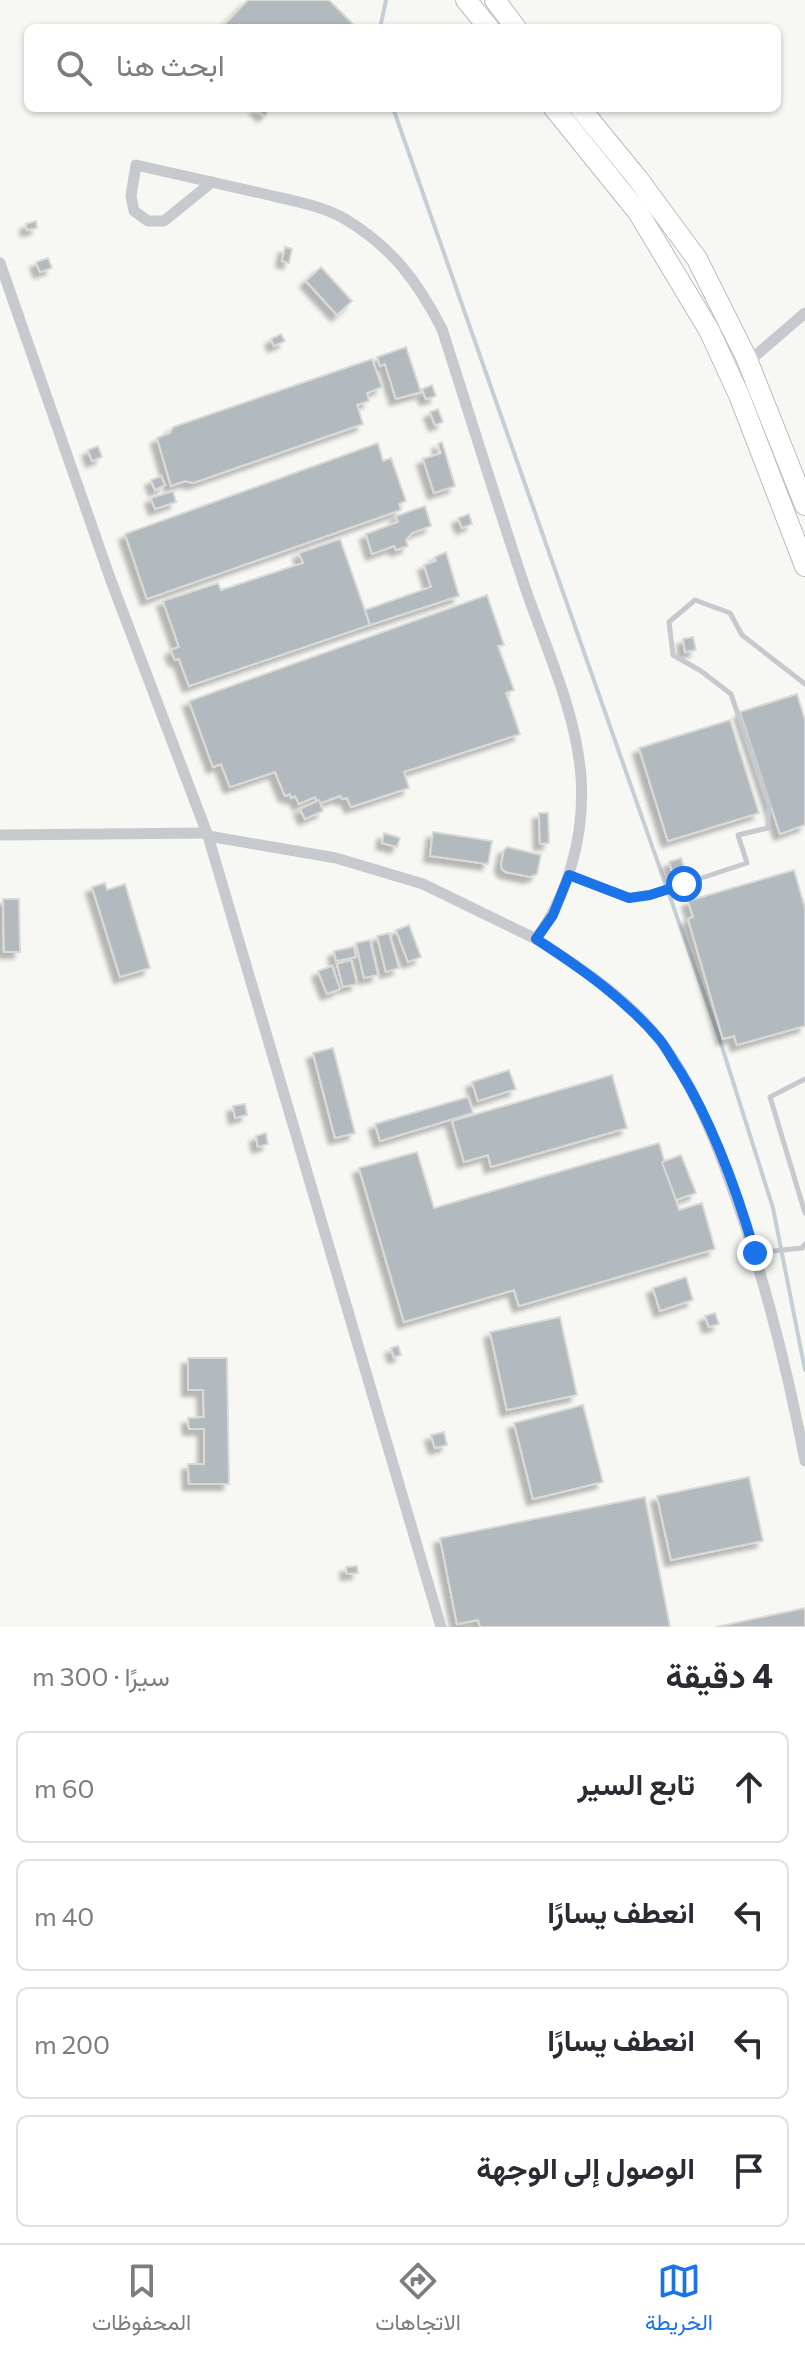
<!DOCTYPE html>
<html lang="ar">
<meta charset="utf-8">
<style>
body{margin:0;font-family:Commissioner,Vazirmatn,sans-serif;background:#f7f7f7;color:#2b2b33;direction:rtl}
.stop{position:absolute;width:24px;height:24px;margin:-18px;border:6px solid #1a73e8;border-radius:50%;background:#fff}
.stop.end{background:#1a73e8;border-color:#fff;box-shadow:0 2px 8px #0008}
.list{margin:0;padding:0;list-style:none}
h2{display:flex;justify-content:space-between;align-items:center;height:104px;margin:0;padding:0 32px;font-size:34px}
h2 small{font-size:26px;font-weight:400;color:#7c7c81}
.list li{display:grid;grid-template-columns:52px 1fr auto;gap:24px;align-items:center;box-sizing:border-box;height:112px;margin:0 16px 16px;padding:0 16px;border:2px solid #e1e1e2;border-radius:12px}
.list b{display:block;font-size:30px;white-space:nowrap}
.list em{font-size:26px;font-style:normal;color:#7c7c81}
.icon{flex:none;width:44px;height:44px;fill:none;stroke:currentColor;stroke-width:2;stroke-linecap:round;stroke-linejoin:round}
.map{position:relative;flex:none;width:805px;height:1627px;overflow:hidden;direction:ltr}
.search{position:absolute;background:#fff;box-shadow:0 2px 6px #0004;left:24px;right:24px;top:24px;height:88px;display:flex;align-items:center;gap:20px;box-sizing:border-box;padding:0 28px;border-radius:12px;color:#7c7c81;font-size:30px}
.sheet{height:616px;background:#fff}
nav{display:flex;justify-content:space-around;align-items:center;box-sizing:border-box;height:112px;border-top:2px solid #e1e1e2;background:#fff;font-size:22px;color:#7c7c81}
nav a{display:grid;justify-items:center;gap:4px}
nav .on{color:#1a73e8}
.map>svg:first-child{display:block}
</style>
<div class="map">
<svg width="805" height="1627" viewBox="0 0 805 1627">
<defs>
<filter id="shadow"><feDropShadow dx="-6" dy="6" stdDeviation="2" flood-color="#0004"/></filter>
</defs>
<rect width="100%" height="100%" fill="#f7f7f4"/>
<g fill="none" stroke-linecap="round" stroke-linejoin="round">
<g stroke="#c4ced4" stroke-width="4">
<polyline points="380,28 386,0"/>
<polyline points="393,108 717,1031 773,1208 805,1370"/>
</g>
</g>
<g fill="#b2b9bf" stroke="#d9d9d6" stroke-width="2" filter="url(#shadow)">
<polygon points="248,0 329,0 354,25 351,28 221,28"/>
<polygon points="256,108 271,108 264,116"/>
<polygon points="36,221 37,228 27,230 26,224"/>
<polygon points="285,247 292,249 289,263 282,261"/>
<polygon points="48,258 52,268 40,272 36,262"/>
<polygon points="321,267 352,301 337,315 306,281"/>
<polygon points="281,334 285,341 274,346 271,339"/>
<polygon points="406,347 421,392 396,399 385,364 380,366 377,357"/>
<polygon points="372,359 382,387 367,393 369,401 357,405 363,424 193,483 185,481 171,486 157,438 170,433 173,427"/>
<polygon points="432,385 436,396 426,399 422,389"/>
<polygon points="438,409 443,422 435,425 430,412"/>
<polygon points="442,442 455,486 434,493 423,459 441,453 438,444"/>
<polygon points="378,443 383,461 391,458 406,501 399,504 401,510 147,599 125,534"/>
<polygon points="98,446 102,457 92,461 88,450"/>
<polygon points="161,476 165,485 155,490 151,480"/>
<polygon points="173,491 176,502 155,509 151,498"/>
<polygon points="425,506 431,526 412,533 406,540 408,546 396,550 394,546 372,554 366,534 398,522 396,516"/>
<polygon points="469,514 472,524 462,528 458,518"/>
<polygon points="340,539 370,625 189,686 179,659 175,660 171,650 179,647 163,601 218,583 221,590 303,563 299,553"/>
<polygon points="446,552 459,596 370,625 365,610 431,587 424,565 436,561 435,557"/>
<polygon points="487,595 504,645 498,646 514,690 506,693 520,734 404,772 409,788 351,807 347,798 342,799 340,796 318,804 315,797 299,804 295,796 291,798 290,794 285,796 275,772 230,787 221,764 213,767 189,701"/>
<polygon points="693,637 696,650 685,652 683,639"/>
<polygon points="797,694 805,720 805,825 780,834 740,712"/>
<polygon points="730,720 759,813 668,841 639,748"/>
<polygon points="319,800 323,811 305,819 300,809"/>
<polygon points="539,813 548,813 549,843 540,844"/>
<polygon points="433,832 492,841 488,864 430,856"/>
<polygon points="384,833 400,838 397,847 382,843"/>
<polygon points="507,847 541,855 537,874 530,877 506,872 502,869 501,864 504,850"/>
<polygon points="681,858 686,873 674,877 669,862"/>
<polygon points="794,870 805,908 805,1026 737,1045 734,1036 723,1039 688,919 693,917 688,901"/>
<polygon points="105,883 107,890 125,884 150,968 120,977 92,887"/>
<polygon points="3,899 19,899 20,952 4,952"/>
<polygon points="409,925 421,957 408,962 396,930"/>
<polygon points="389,933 399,968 386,972 377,936"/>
<polygon points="370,940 378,975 364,978 356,943"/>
<polygon points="354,947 356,957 336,961 334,951"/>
<polygon points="351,960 357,984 343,987 337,964"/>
<polygon points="332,966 340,989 327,994 318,971"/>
<polygon points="333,1048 355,1133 335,1138 313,1053"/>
<polygon points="509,1070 516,1089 478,1101 472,1082"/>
<polygon points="612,1075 627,1128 491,1167 488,1155 464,1162 452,1121"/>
<polygon points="468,1097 473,1113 380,1141 375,1124"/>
<polygon points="245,1104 247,1115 235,1118 233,1106"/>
<polygon points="266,1133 268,1144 258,1147 256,1136"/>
<polygon points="659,1143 679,1210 702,1203 715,1249 519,1306 514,1290 404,1322 359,1168 417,1152 434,1208"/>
<polygon points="681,1155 696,1193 676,1200 662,1162"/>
<polygon points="686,1277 693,1300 660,1311 653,1288"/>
<polygon points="715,1313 719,1324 709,1327 705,1316"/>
<polygon points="560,1317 577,1395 507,1410 490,1332"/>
<polygon points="398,1346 401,1355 394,1357 391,1348"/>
<polygon points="188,1358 227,1358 229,1484 189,1484 188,1464 204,1464 204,1429 189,1429 188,1418 204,1417 203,1390 188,1390"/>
<polygon points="583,1405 603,1482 533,1499 514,1423"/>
<polygon points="444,1432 447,1445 435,1448 431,1435"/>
<polygon points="749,1477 763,1541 671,1560 657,1496"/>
<polygon points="645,1497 670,1627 480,1627 478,1620 457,1624 440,1538"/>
<polygon points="357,1566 358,1573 347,1574 346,1567"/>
<polygon points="805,1608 805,1627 716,1627"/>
</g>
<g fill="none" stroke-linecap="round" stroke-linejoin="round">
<defs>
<g id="highway">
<polyline points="466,0 489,28"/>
<polyline points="495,0 516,28"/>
<polyline points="554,108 638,212 709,330 739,395 805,566"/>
<polyline points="580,108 638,179 697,259 746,357 805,505"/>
</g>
</defs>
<use href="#highway" stroke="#babdc0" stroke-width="22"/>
<g stroke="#c6cace" stroke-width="5">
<polyline points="569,876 629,898 650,895 747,863 738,835 768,828 769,806 731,694 701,671 673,655 669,622 695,600 730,613 742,635 805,684"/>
<polyline points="805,1079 770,1097 805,1213"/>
<polyline points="756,1253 802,1248 805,1244"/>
</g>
<g stroke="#c6cace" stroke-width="11">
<polyline points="0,263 110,578 208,836 441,1627"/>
<polyline points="748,362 805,313"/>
<polyline points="0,835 207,833"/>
<path d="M208,836L336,858L423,884L536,939C569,893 585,834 581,777C576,712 547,651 526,590C497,504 470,416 442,329C418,282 392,247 345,219C323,206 293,201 269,195C224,185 180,175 136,165L131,196L134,211L148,221H164L212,182"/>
<path d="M536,939C581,968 630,1000 662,1043C693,1085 714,1136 731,1185C764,1275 787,1367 805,1461"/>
</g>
<use href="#highway" stroke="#fff" stroke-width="20"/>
</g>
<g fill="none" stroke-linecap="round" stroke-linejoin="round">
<path stroke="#1a73e8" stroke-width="10" d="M684,884L650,895L629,898L569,875L553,915L536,939C581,968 625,999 660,1040C667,1049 673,1061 680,1071C714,1126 737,1191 755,1253"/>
</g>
</svg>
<div class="stop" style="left:684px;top:884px"></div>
<div class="stop end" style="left:755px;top:1253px"></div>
<div class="search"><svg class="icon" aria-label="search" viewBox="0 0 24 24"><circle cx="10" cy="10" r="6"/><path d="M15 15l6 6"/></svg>ابحث هنا</div>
</div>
<section class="sheet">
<h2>4 دقيقة<small>سيرًا · 300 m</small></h2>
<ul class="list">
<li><svg class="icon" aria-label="ahead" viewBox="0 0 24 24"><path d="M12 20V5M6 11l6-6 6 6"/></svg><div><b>تابع السير</b></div><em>60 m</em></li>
<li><svg class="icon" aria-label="left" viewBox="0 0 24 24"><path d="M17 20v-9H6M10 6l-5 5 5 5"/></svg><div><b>انعطف يسارًا</b></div><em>40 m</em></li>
<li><svg class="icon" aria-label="left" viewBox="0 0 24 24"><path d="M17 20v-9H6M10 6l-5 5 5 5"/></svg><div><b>انعطف يسارًا</b></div><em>200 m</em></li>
<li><svg class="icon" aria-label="arrive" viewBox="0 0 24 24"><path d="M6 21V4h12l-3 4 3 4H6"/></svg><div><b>الوصول إلى الوجهة</b></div></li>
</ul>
</section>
<nav>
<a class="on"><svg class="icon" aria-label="map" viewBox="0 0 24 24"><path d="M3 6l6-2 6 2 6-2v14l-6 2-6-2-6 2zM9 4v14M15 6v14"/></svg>الخريطة</a>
<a><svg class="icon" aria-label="directions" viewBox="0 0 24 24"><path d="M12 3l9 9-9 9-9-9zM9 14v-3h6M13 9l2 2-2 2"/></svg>الاتجاهات</a>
<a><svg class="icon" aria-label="saved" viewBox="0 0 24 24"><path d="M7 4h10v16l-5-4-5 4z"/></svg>المحفوظات</a>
</nav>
